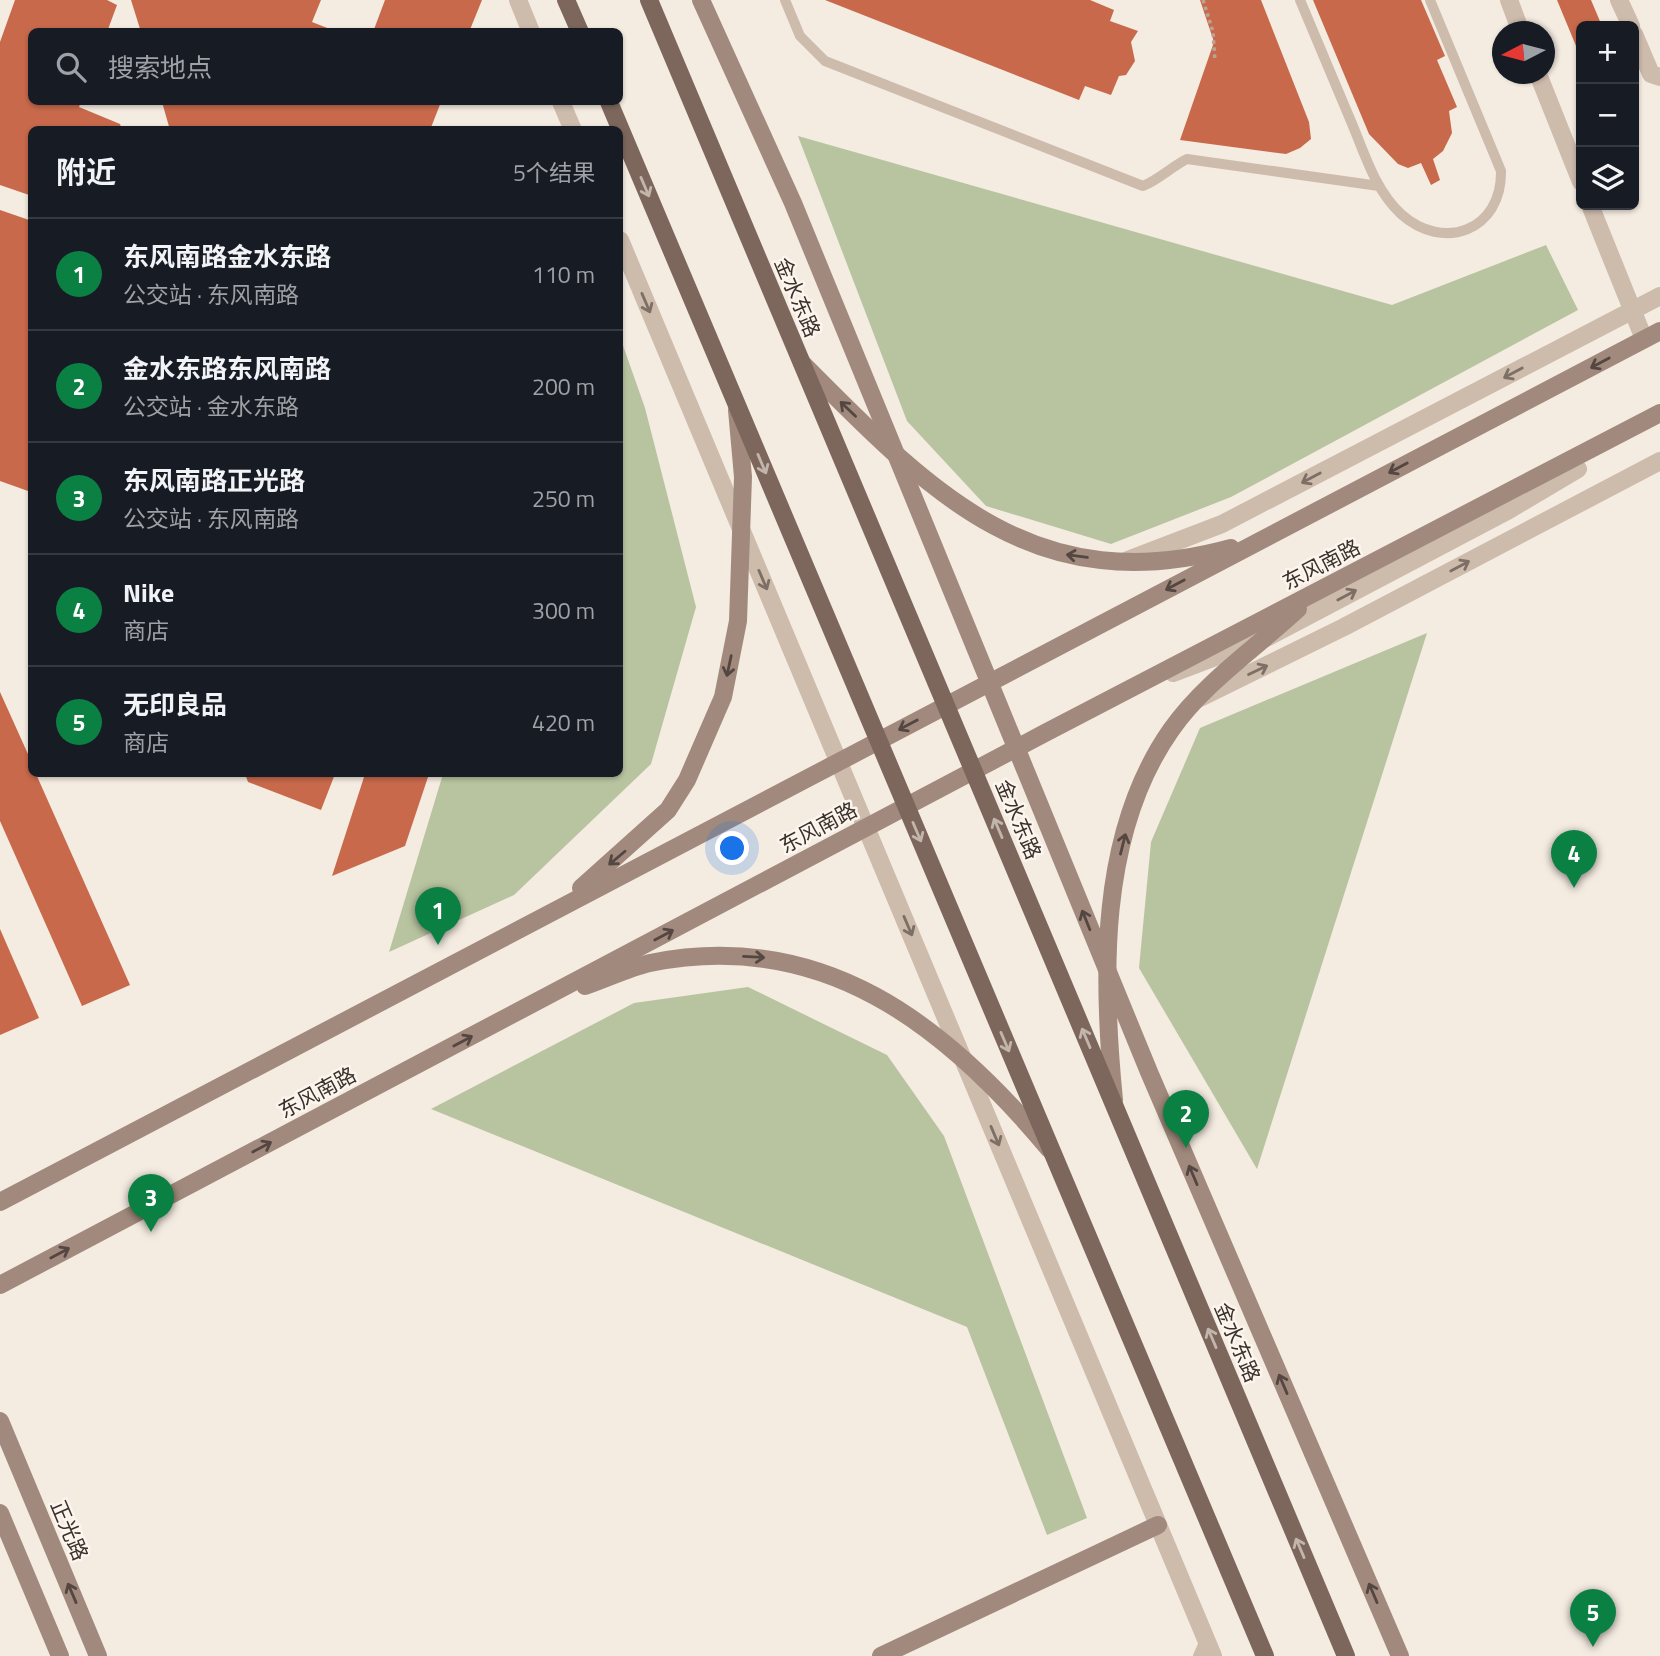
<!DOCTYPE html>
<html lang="zh">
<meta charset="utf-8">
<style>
body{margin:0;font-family:"Titillium Web","Noto Sans SC",sans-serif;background:#20242c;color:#f1f3f6}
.controls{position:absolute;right:21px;top:21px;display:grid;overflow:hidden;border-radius:10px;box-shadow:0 2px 5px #0004}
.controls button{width:63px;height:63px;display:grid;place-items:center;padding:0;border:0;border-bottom:2px solid #363941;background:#171b24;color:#f1f3f6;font:35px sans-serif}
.compass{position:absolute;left:1492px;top:21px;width:63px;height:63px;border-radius:50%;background:#171b24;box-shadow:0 2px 5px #0004;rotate:264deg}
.you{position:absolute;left:733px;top:849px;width:24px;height:24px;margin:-18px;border:5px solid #fff;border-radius:50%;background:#1a73e8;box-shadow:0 0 0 10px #1a73e833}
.badge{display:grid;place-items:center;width:46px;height:46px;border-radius:50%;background:#0b8043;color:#fff;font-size:23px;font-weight:700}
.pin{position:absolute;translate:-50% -58px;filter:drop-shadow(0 2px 4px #0008)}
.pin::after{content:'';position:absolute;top:37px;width:24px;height:21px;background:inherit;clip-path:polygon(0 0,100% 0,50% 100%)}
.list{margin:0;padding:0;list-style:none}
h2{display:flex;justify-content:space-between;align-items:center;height:91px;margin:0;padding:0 28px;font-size:30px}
h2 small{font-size:23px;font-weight:400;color:#9ea1a6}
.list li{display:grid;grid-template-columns:46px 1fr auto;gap:21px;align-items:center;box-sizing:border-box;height:112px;padding:0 28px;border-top:2px solid #363941}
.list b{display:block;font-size:26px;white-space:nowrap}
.list p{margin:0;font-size:23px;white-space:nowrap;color:#9ea1a6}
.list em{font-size:23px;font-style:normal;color:#9ea1a6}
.icon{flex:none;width:38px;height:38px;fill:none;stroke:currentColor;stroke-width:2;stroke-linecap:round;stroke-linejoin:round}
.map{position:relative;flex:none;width:1660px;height:1656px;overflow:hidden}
.search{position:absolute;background:#171b24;box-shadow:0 2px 5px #0004;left:28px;top:28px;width:595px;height:77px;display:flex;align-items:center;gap:18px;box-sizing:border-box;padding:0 24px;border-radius:10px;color:#9ea1a6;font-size:26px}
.panel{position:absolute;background:#171b24;box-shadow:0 2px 5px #0004;left:28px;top:126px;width:595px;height:651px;border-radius:10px}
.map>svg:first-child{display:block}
</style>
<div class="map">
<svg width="1660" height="1656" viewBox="0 0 1660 1656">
<rect width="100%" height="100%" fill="#f4ebe1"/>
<g fill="#b8c4a0">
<polygon points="798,136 1392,305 1546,245 1578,310 1231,497 1111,544 986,506 907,421"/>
<polygon points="620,337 645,408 696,607 651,764 514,895 389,952 443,774 620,774"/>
<polygon points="1427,633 1257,1169 1139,968 1151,842 1200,728"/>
<polygon points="748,987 887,1055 944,1136 1087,1518 1047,1535 967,1327 431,1109 634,1003"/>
</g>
<g fill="#c8694b">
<polygon points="15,0 107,0 117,5 107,32 32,32 32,102 81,102 79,107 120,124 122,130 32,130 32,196 0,185 0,42"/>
<polygon points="131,0 321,0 312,22 335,31 141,32"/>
<polygon points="385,0 482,0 469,32 373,32"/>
<polygon points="825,0 1090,0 1114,10 1110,21 1138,31 1131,42 1135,61 1126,75 1119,76 1111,95 1085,86 1079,100"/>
<polygon points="1200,0 1261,0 1309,122 1311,139 1300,148 1286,154 1180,140 1214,42"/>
<polygon points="1313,0 1421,0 1445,56 1437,60 1457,107 1449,111 1452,133 1443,151 1433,159 1440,180 1431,185 1421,163 1408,168 1398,164 1369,134"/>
<polygon points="1557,0 1591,0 1602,26 1581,26 1581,58"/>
<polygon points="162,102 441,102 430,130 170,130"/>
<polygon points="0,210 32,221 32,483 28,491 0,481"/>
<polygon points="0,692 32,763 32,774 36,774 130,985 82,1006 0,821"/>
<polygon points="245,774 335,774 321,810 248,782"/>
<polygon points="365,774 429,774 405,846 332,876"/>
<polygon points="0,929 39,1018 0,1035"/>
</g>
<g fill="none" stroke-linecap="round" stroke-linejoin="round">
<polyline stroke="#b9a596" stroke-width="3.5" stroke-dasharray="3.5 3.5" stroke-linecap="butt" points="1203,0 1213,32 1215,61"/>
<g stroke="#cdbbac" stroke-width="10">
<path d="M785,0L800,36L825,61L1143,186C1160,179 1171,167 1187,159L1379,186"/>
<path d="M1300,0C1317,40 1334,80 1350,119C1364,151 1374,189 1401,214C1443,252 1502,231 1501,171L1430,0"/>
<polyline points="1198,1656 1206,1638"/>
</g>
<g stroke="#cdbbac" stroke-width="18">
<polyline points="518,0 531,32"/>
<polyline points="1509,0 1521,32"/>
<polyline points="1619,0 1631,26"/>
<polyline points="1634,34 1651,74 1660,77"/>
<polyline points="1538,74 1581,182"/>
<polyline points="561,102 573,130"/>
<polyline points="1590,205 1644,339"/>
<polyline points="620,240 1213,1656"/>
<polyline points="1128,560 1222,524 1660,296"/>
<polyline points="1173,673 1268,637 1509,510 1578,469"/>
<polyline points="1200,698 1344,627 1660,461"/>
</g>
<g stroke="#a18a7d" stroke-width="18">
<polyline points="701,0 793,203 1149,1072 1400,1656"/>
<path d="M802,363C929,491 1034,602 1231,548"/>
<polyline points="581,888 668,810 687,780 723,697 738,621 743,477 737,410"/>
<path d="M585,986C606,979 628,968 650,963C822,928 945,1024 1049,1149"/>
<path d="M1114,1100C1102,979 1098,834 1171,730C1204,683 1256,648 1298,609"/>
<polyline points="0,1202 1660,331"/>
<polyline points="0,1285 1045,733 1660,413"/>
<polyline points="0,1421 98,1656"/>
<polyline points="0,1513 60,1656"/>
<polyline points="881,1656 1158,1525"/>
</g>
<g stroke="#7d675c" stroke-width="18">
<polyline points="566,0 580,32"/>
<polyline points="649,0 1346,1656"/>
<polyline points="609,102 1265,1656"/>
</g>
</g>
<defs><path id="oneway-shaft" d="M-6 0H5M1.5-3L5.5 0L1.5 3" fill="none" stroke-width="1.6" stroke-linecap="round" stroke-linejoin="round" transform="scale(1.75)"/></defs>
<g stroke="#c2b5ac">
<use href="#oneway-shaft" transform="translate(645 187) rotate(67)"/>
<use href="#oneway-shaft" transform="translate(762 464) rotate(67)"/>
<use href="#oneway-shaft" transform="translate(998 828) rotate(-113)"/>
<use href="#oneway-shaft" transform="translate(917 832) rotate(67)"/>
<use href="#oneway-shaft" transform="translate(1086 1038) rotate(-113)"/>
<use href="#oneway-shaft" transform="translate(1005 1042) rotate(67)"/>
<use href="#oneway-shaft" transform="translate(1212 1338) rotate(-113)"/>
<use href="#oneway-shaft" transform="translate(1300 1548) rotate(-113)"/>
</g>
<g stroke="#7d6f65">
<use href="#oneway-shaft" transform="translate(646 303) rotate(67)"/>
<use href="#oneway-shaft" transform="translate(1513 373) rotate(152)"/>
<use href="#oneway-shaft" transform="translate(1311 478) rotate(152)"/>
<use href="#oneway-shaft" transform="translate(1460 566) rotate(-28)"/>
<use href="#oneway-shaft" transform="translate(763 580) rotate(67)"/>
<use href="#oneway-shaft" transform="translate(1347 595) rotate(-28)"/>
<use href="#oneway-shaft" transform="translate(1258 670) rotate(-26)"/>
<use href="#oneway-shaft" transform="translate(908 926) rotate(67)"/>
<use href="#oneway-shaft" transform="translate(995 1136) rotate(67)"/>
</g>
<g stroke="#544640">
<use href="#oneway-shaft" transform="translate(1600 363) rotate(152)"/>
<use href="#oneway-shaft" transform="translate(848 409) rotate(-136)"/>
<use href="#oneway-shaft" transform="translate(1398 468) rotate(152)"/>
<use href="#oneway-shaft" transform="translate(1077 556) rotate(-172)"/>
<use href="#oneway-shaft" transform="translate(1175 585) rotate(152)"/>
<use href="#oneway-shaft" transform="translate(729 666) rotate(102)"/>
<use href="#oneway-shaft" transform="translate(908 725) rotate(152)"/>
<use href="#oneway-shaft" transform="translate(1123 844) rotate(-76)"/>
<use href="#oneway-shaft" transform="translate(617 858) rotate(140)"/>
<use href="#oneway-shaft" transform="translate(1086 920) rotate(-112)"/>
<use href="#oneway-shaft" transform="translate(664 935) rotate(-28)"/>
<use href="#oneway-shaft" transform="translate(754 957) rotate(3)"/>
<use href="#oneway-shaft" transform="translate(463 1041) rotate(-28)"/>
<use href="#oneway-shaft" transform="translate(262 1147) rotate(-28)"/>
<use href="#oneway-shaft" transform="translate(1193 1175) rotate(-113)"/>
<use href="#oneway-shaft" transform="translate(60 1253) rotate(-28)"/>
<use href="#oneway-shaft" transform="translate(1283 1384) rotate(-113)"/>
<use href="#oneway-shaft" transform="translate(72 1593) rotate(-113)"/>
<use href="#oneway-shaft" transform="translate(1373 1593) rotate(-113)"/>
</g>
<g text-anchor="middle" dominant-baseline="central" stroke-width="5" stroke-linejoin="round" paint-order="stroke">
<g font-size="21" fill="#3b302b" stroke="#fbf5ee">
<text transform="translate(798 297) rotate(67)">金水东路</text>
<text transform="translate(1321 564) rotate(-27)">东风南路</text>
<text transform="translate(1019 819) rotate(67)">金水东路</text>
<text transform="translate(818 827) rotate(-28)">东风南路</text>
<text transform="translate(317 1092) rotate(-28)">东风南路</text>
<text transform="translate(1238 1342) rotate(67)">金水东路</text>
<text transform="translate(70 1530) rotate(67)">正光路</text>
</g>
</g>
</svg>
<div class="controls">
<button>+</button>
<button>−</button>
<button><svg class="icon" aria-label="layers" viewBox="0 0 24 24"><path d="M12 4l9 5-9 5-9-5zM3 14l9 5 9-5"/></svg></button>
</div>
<svg class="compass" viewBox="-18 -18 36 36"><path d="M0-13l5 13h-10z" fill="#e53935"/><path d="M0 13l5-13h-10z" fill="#9ea1a6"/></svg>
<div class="you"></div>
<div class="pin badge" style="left:438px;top:945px">1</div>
<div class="pin badge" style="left:1186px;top:1148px">2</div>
<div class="pin badge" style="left:151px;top:1232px">3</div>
<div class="pin badge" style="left:1574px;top:888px">4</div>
<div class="pin badge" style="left:1593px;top:1647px">5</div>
<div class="search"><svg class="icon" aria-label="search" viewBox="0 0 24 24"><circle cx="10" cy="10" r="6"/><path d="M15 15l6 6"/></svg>搜索地点</div>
<section class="panel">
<h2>附近<small>5个结果</small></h2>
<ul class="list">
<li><span class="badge">1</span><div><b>东风南路金水东路</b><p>公交站 · 东风南路</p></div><em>110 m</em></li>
<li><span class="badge">2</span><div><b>金水东路东风南路</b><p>公交站 · 金水东路</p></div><em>200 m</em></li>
<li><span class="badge">3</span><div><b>东风南路正光路</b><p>公交站 · 东风南路</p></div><em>250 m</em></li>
<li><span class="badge">4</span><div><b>Nike</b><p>商店</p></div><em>300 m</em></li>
<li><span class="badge">5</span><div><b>无印良品</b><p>商店</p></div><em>420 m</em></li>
</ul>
</section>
</div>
